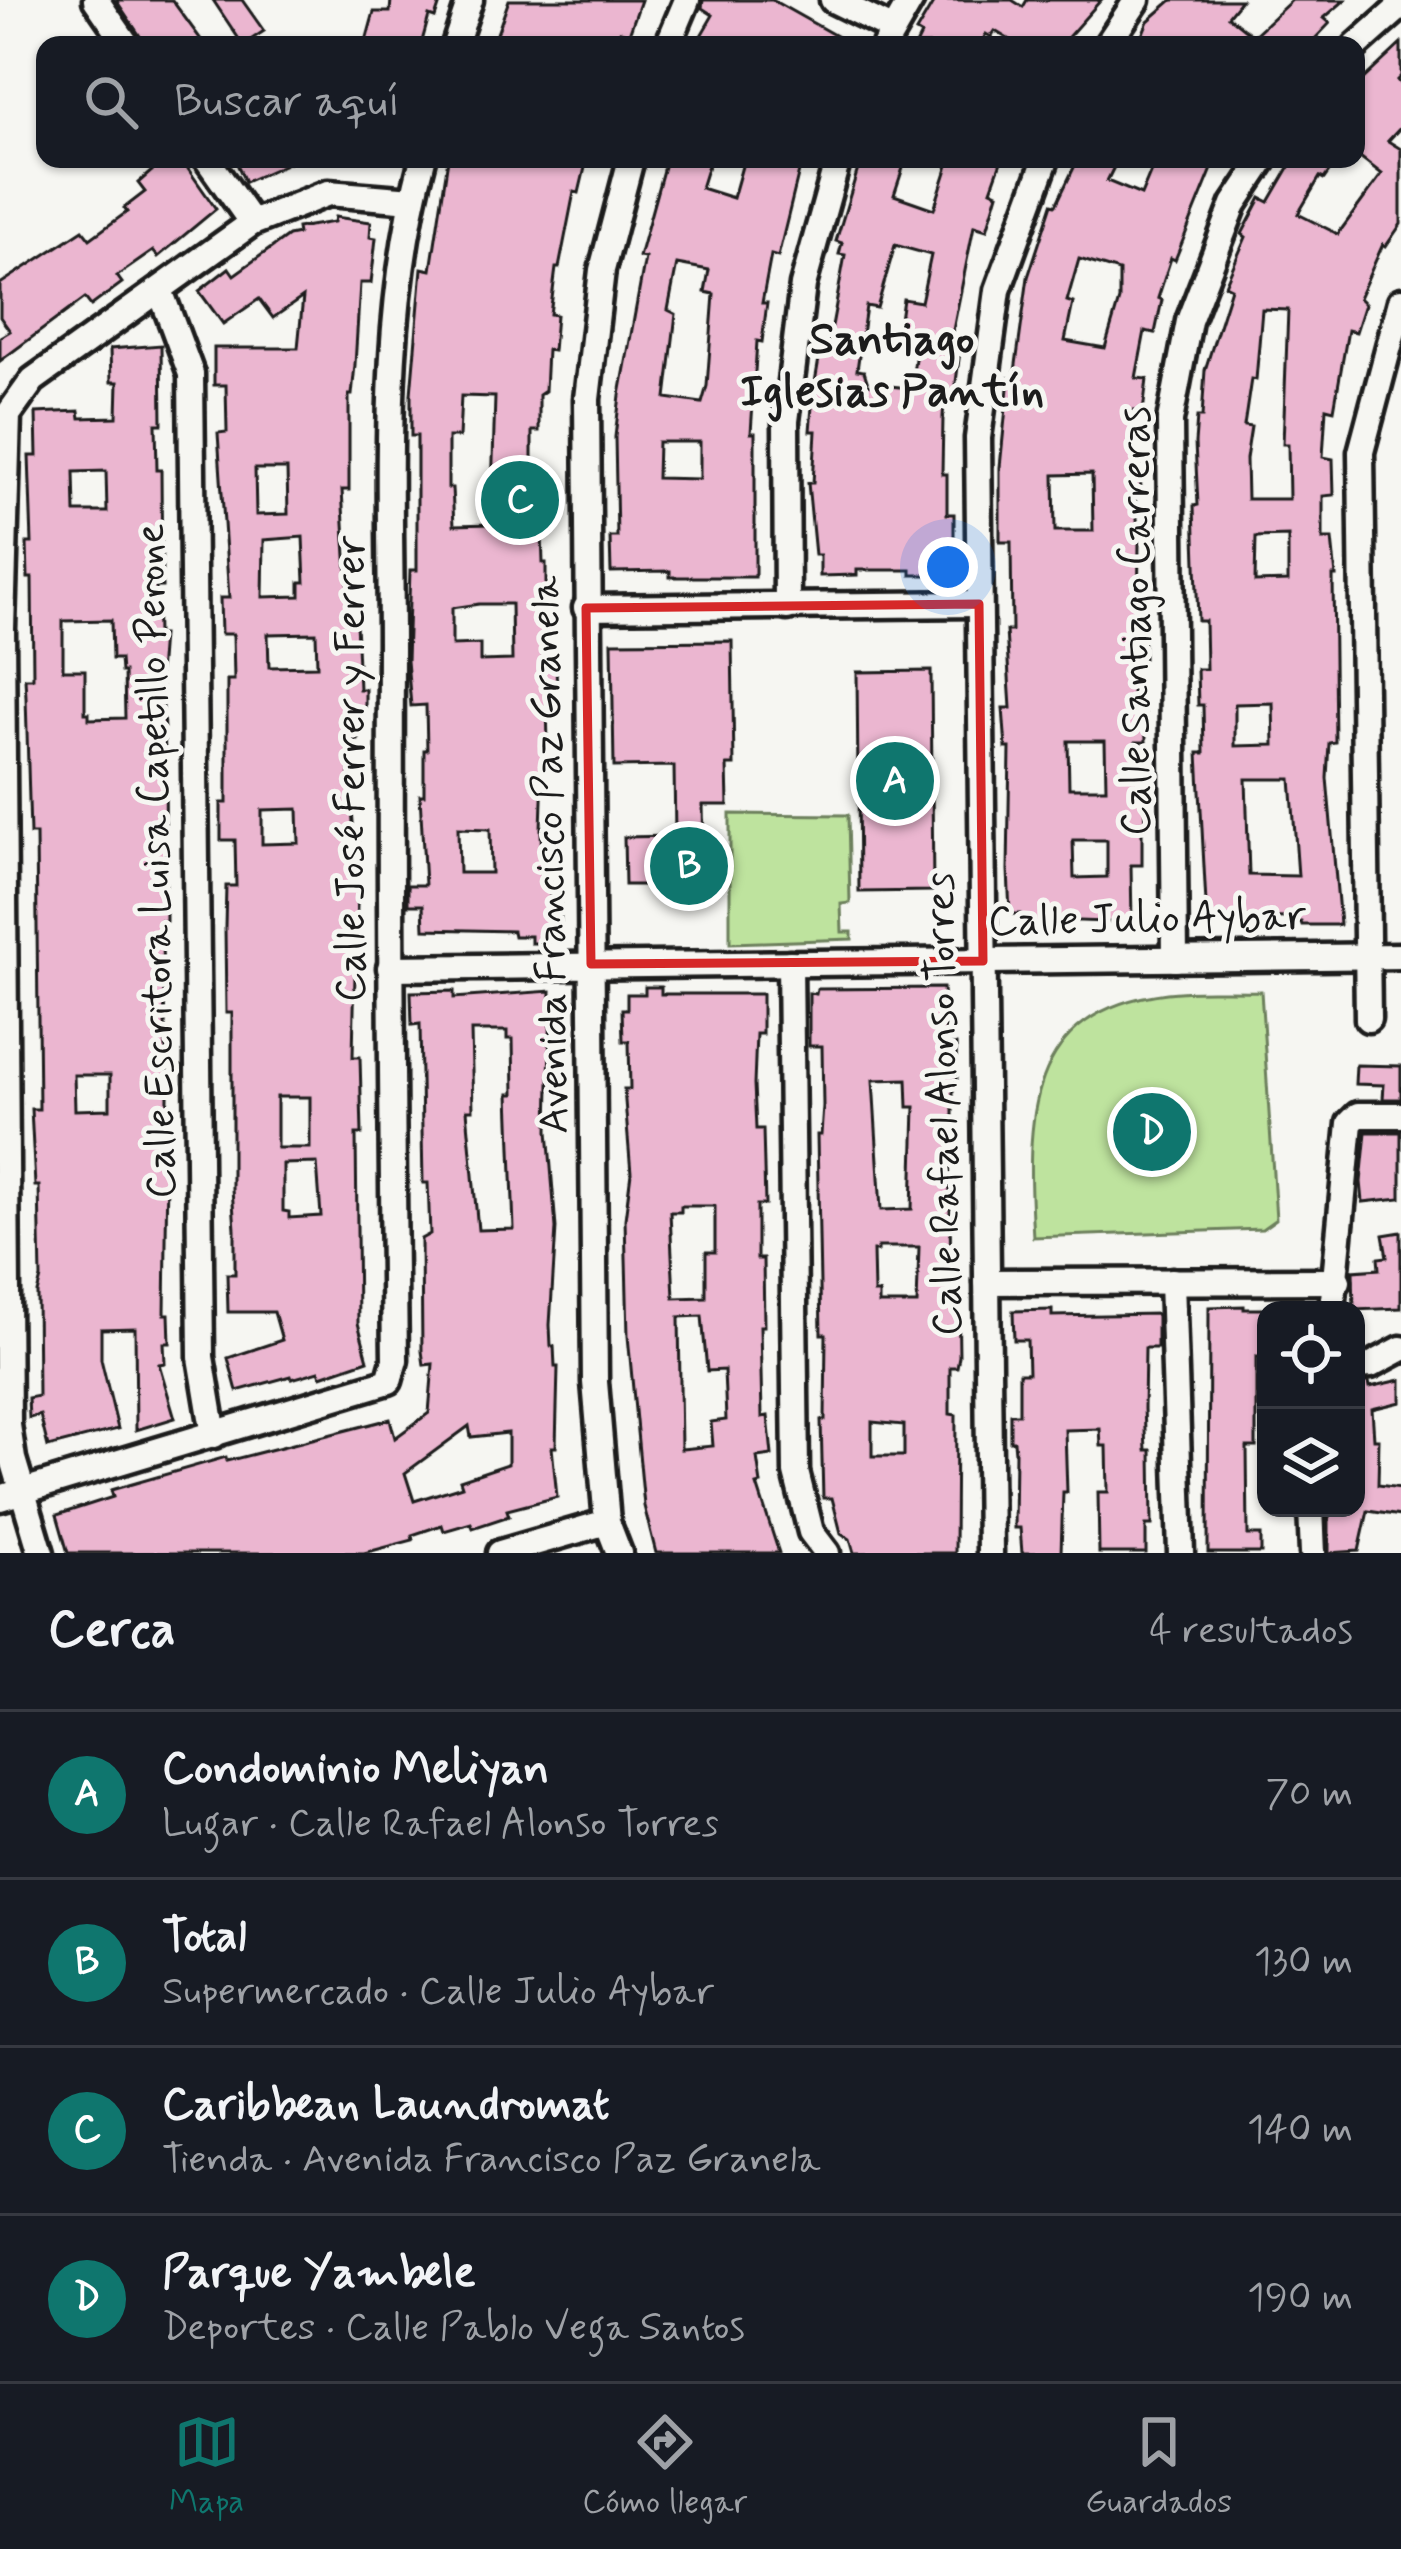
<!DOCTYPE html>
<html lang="es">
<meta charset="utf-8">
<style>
body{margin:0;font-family:Mynerve,sans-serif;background:#20242c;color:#f1f3f6}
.controls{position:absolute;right:36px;bottom:36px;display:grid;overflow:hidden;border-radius:24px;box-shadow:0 3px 9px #0004}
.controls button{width:108px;height:108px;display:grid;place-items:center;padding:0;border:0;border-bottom:3px solid #363941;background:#171b24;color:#f1f3f6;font:60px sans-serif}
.you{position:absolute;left:948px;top:567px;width:42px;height:42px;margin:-30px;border:9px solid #fff;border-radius:50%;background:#1a73e8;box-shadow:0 0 0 18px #1a73e833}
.badge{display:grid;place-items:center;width:78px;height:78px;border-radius:50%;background:#0f766e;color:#fff;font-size:39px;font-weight:700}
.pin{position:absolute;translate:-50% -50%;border:6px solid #fff;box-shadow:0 3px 12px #0006}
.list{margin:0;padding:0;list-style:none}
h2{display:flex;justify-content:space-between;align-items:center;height:156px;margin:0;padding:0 48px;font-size:51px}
h2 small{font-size:39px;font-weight:400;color:#9ea1a6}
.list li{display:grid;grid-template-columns:78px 1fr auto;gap:36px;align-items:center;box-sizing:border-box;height:168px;padding:0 48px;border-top:3px solid #363941}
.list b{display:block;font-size:45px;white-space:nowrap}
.list p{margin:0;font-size:39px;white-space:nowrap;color:#9ea1a6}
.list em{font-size:39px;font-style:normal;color:#9ea1a6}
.icon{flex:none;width:66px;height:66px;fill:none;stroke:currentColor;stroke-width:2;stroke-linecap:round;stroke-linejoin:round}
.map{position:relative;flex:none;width:1401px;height:1553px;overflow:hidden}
.search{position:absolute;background:#171b24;box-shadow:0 3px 9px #0004;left:36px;right:36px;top:36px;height:132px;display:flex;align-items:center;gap:30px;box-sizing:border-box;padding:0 42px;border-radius:24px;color:#9ea1a6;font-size:45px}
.sheet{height:828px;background:#171b24}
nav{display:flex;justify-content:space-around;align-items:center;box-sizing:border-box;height:168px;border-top:3px solid #363941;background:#171b24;font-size:33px;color:#9ea1a6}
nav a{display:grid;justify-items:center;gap:6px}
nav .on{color:#0f766e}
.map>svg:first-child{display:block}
</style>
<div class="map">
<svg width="1401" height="1553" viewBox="0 0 1401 1553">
<rect width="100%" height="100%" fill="#f6f6f2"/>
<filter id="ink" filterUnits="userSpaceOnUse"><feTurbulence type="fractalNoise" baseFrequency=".00833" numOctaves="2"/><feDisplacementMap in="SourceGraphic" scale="24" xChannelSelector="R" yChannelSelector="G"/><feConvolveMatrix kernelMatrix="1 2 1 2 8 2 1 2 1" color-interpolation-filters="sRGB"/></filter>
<g filter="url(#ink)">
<g fill="#bee39e" stroke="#6d805d" stroke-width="3">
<polygon points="730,814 848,815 850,903 841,904 842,932 852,932 852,939 730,943"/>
<path d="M1261,991L1276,1219L1262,1229L1033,1237C1026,1121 1023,1011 1167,993C1197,989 1230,992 1261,991Z"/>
</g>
<g fill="#ebb6d0" stroke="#1c1c1c" stroke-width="3" fill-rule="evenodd">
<polygon points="116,0 172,0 205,45 146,45"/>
<polygon points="213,0 242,0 264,31 243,45"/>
<polygon points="391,0 441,0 435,18 429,16 421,45 365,45 374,12 390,12"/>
<polygon points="509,0 641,0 629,34 620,31 615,45 493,45"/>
<polygon points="703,0 772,0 852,45 711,45 699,39 713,15 702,8"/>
<polygon points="935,0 1012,0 1023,7 1027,0 1101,0 1061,45 1018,45 995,31 991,37 986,34 980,45 916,45 921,35 916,32"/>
<polygon points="1172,0 1241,0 1228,16 1253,36 1292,0 1345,0 1324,18 1330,23 1309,45 1138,45 1148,21"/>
<path d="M1401,44V76L1397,80L1401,85V127L1388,141L1401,149V224L1386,246L1383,244L1359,298L1365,304L1356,332L1348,330L1334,410L1326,408L1323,457L1333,459L1334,495L1323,496V539H1332L1336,576H1333L1335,742L1329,743L1327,778L1340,925H1302L1301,922H1291V918L1231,917V923H1207L1198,753H1204L1203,705H1198L1197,669H1206L1205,621H1198L1194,506L1198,505L1195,443L1197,417H1202L1205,370L1231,288L1225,285L1246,237L1242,234L1261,198L1269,202L1294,159H1338L1324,179L1320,177L1298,214L1338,234L1382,174L1356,154V86ZM1262,309L1288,310L1283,444H1288L1289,499H1247L1246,459L1251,427L1244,426L1251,379L1256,380ZM1288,536V581L1255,582L1256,537ZM1273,703L1274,745L1235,746V704ZM1246,779H1291L1298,876L1249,875Z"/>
<polygon points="145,159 181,159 216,209 158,257 153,251 117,276 122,283 91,306 85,298 0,361 0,337 10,331 0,317 0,284 83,230 90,239 127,212 124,208 145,192 138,183 153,170"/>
<polygon points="235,159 297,159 245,182"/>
<path d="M448,159H587L579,193L574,192L559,268H556L550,314L556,315L553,351L547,350L545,391L539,395V431H532V477H540L543,563H546V603H541L543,659H556L557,704L547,703L548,746H544L541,828L542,876L550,875V896H560L561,927L557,937L544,943H531V936H514L513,931L424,929L423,905H408V885H425L420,795H424V750H427L426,705L411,706L407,661L410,570H417V436H411V394L422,268L431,270ZM461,396L495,397L491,524L454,525L452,488H448V437H459ZM479,604H511L512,660L480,661V644L452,645V608ZM458,828L490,829L491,873H459Z"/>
<path d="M666,159H710L701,188L733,198L744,159H802L778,257L771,255L762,303H767L762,342L757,341L751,433H755V577H670V571L611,572L610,537H617L615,437L620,395L645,258L639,257ZM677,264L709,270L705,292L714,294L707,386L702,403L666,398L676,314L668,310ZM658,442H700V479L657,478Z"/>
<path d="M861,159H906L894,195L934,209L950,159H1002L991,190L998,193L987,230L974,226L949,350L960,351L955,390L945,389L943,417L942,474H947V514H954V538H947V575H911V570H857V575L820,576V555H815L808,483H813L816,431H810L813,394L821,347L828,348L845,255L839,254L842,243L836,241ZM895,245L931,255L921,302L903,299L899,326L905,327L903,343L917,344L911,388L868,384L864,371L857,370L866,306L877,308Z"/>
<path d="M1078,159H1118L1107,181L1141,195L1156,159H1216L1175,260L1171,258L1158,298L1162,300L1155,333L1145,331L1136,378L1147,379L1143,412L1134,411L1133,459H1140L1141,494H1135L1139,542L1138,623H1143L1144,658L1132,659V705H1145L1146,742H1136L1138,788H1144L1146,822H1142V865H1131L1132,923L1054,920V929L1021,930L1020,914H1010L1008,870L1010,748H1006L1003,708H1011L1006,631H1012L1011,542H1000V467L1009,378L1014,379L1028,277L1052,204L1056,205ZM1079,259L1119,271V300L1105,348L1065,341L1073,303L1067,301ZM1092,474L1093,531H1055L1054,475ZM1068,741H1105L1106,788H1069ZM1073,840H1107V877L1074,878Z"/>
<path d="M335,217L371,222L370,237L376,238L371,283H360L355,365L352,395H349V490H342L350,622H356L359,689H365V707H357L358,740L348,741L347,744L354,835H359L354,1010L353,1057H360L362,1134H356L358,1323L368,1360L321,1376L319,1371L292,1379L291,1376L237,1391L228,1358L282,1340L274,1312H228L227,1274H235V1229L232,1189V1013H226L225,927L226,886H236L235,840H221V803H227V680H234L233,634H221L220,598H229L218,433L227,432L226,385H214V348H298L303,297L273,318L259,299L223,324L199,291L229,268L234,275L288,236L298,234L297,228L334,222ZM255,469H287L288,514L256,515ZM303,537L305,582H300V596L263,597L264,540ZM316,633L317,666L269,667L268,634ZM298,809L299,843L262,844V810ZM277,1097H310V1148H277ZM317,1163L321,1216L289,1218V1212L283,1211V1164Z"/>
<path d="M161,345L162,424H156L157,470H161L162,587H156L157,635H162L158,687L162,688L165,751L166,921H161L168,1096L165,1314H169L170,1343H164L165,1363L159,1364L175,1418L136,1430L135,1328L101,1329V1359L118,1429L48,1447L40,1415L29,1418L28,1398L38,1396L37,1293L41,1278L39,1186H35L31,1109H39L36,834H30L26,697L25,678H33L32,578H28L27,543H32L29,456H37L36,413L79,411L80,418L117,417L118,382H111L110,349ZM106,471L107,512H75L74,472ZM111,620L112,659H120L121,672H124L125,718L89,719V713H85V670H63V621ZM74,1075H110V1109L75,1110Z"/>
<polygon points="732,641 734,765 727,765 728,805 703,805 705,896 673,897 673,885 625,885 624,837 675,836 674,766 614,767 612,642"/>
<polygon points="931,671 933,891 859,892 857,672"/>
<path d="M645,987H661V994H762V1034H756L754,1084L756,1129H763L765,1205H757V1259H763L764,1326H760L762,1417L768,1416L772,1455L757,1457L761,1484L757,1485L779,1553H656L644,1506L628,1336L625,1219L631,1173L624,1089H630L629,1041H623L622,1009H627V994H645ZM681,1206H715V1252H706V1297L674,1298L670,1212H681ZM702,1316L707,1371L724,1370L726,1420L711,1422L713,1446L681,1449L679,1317Z"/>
<path d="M943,988L946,1045H956L957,1079L953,1080V1121H949L951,1291H958L959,1356L957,1367H950V1414L956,1415L955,1553H854L850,1539L841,1533L832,1498H823L821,1420H825L826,1334H821L817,1135H821L823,1106L822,1046H809V993L816,994L817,989ZM907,1079L908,1107H915L912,1209L881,1210L873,1080ZM878,1247H919L917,1304H879V1293H874L873,1251H878ZM872,1422L904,1425V1456H872Z"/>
<path d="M454,991V998L551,991L548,1131L556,1228L550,1325L551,1346H554L555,1367H558L556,1447H552L557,1497L507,1510L509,1516L473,1528L471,1523L444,1531L442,1525L412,1535L413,1540L364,1553H68L57,1515L113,1497L111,1490L226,1457L227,1461L390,1419L395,1438L429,1413L433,1364L424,1365L422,1351L421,1239L430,1234L428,1183H423L420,1024L412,1025L411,992ZM471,1031H507V1039H513L514,1094H509L514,1229L478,1230L467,1110H473ZM469,1426L471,1437L508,1433V1464L460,1480L462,1486L414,1501L405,1473Z"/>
<polygon points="1356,1065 1401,1066 1401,1099 1383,1099 1384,1085 1355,1084"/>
<polygon points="1366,1132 1401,1132 1401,1198 1363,1202 1361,1182"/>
<polygon points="1401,1232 1401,1308 1354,1310 1353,1271 1379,1269 1378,1258 1387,1257 1383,1235"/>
<polygon points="1244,1306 1244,1309 1266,1309 1266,1357 1256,1357 1256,1447 1247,1447 1248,1535 1261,1535 1261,1553 1208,1553 1209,1307"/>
<polygon points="1052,1310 1052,1316 1157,1314 1157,1348 1145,1348 1144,1409 1146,1450 1151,1450 1152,1525 1146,1525 1146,1553 1099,1553 1098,1492 1108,1492 1107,1446 1101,1446 1100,1429 1065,1430 1067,1492 1063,1492 1061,1553 1022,1553 1020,1528 1014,1528 1015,1452 1014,1441 1010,1441 1010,1414 1019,1414 1019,1373 1028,1373 1027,1340 1014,1340 1013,1311"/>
<polygon points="1401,1380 1401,1402 1372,1409 1374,1439 1379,1439 1378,1485 1401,1488 1401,1516 1368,1511 1359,1551 1329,1553 1329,1508 1356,1508 1356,1382 1369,1382 1370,1387"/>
</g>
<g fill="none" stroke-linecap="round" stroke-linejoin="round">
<defs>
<g id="minor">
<polyline points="96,0 127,45"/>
<polyline points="833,0 892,29"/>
<polyline points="455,45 470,0"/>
<polyline points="668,45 687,0"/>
<polyline points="885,45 911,0"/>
<polyline points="1107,45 1137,0"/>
<polyline points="1356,46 1401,6"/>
<polyline points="207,159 252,223"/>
<polyline points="160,290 191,374 201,1357 214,1435"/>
<polyline points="787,607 786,421 803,285 838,159"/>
<polyline points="586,608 979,604"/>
<polyline points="1175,959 1170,421 1189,321 1234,204 1264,159"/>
<polyline points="790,963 796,1472 811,1532 827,1553"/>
<polyline points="390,968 1401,956"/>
<polyline points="1368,1019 1361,452 1401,301"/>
<polyline points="1172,1281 1181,1553"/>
<polyline points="987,1282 1338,1281"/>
<polyline points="1332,1310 1350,1123 1358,1115 1401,1115"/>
<polyline points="1356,1366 1371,1365 1401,1349"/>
<path d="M0,1498L389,1381L395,1360C392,1123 390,886 391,649C391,485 380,318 423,159"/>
<polyline points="1311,1508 1313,1553"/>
<polyline points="41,1553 13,1459 8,1425 2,629 8,415 33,380 252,223 328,193 412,200"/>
<polyline points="500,1553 607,1522"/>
<polyline points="619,1553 607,1522 595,1382 587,399 602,270 631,159"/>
<polyline points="990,1553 978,438 998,290 1046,159"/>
</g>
</defs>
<use href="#minor" stroke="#1c1c1c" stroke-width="33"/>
<use href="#minor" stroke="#f6f6f2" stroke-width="24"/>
</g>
</g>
<path fill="none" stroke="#d62828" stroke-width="9" stroke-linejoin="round" d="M979,604L983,961L591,964L586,608Z"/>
<g text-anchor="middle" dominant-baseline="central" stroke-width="10" stroke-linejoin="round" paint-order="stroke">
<g font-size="42" fill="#1c1c1c" stroke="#f6f6f2">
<text transform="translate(1137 621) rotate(-90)">Calle Santiago Carreras</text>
<text transform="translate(352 769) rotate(-90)">Calle José Ferrer y Ferrer</text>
<text transform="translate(551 855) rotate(-91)">Avenida Francisco Paz Granela</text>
<text transform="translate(157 861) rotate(-91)">Calle Escritora Luisa Capetillo Perone</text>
<text transform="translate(1147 920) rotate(-1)">Calle Julio Aybar</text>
<text transform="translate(945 1104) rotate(-91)">Calle Rafael Alonso Torres</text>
</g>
<g font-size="45" font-weight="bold" fill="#1c1c1c" stroke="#f6f6f2">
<text x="892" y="340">Santiago<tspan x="892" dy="52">Iglesias Pantín</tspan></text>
</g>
</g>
</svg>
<div class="controls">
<button><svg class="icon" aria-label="locate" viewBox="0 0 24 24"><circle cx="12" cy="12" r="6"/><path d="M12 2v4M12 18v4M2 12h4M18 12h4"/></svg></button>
<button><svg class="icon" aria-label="layers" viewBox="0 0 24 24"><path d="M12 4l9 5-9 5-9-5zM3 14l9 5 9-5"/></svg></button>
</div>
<div class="you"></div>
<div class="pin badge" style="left:895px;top:781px">A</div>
<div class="pin badge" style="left:689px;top:866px">B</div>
<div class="pin badge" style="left:520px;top:500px">C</div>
<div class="pin badge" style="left:1152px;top:1132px">D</div>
<div class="search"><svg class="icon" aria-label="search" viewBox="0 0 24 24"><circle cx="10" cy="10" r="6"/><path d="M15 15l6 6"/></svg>Buscar aquí</div>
</div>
<section class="sheet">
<h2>Cerca<small>4 resultados</small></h2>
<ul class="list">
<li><span class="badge">A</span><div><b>Condominio Meliyan</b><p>Lugar · Calle Rafael Alonso Torres</p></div><em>70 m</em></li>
<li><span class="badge">B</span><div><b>Total</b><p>Supermercado · Calle Julio Aybar</p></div><em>130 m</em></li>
<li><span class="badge">C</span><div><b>Caribbean Laundromat</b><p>Tienda · Avenida Francisco Paz Granela</p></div><em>140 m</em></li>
<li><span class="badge">D</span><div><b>Parque Yambele</b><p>Deportes · Calle Pablo Vega Santos</p></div><em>190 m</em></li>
</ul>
</section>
<nav>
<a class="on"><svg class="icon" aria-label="map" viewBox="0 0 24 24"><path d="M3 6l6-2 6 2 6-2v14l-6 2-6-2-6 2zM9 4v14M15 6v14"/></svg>Mapa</a>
<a><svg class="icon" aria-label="directions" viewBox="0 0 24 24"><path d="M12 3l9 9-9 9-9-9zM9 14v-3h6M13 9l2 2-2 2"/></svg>Cómo llegar</a>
<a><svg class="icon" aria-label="saved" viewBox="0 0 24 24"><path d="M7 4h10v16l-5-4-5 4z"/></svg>Guardados</a>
</nav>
